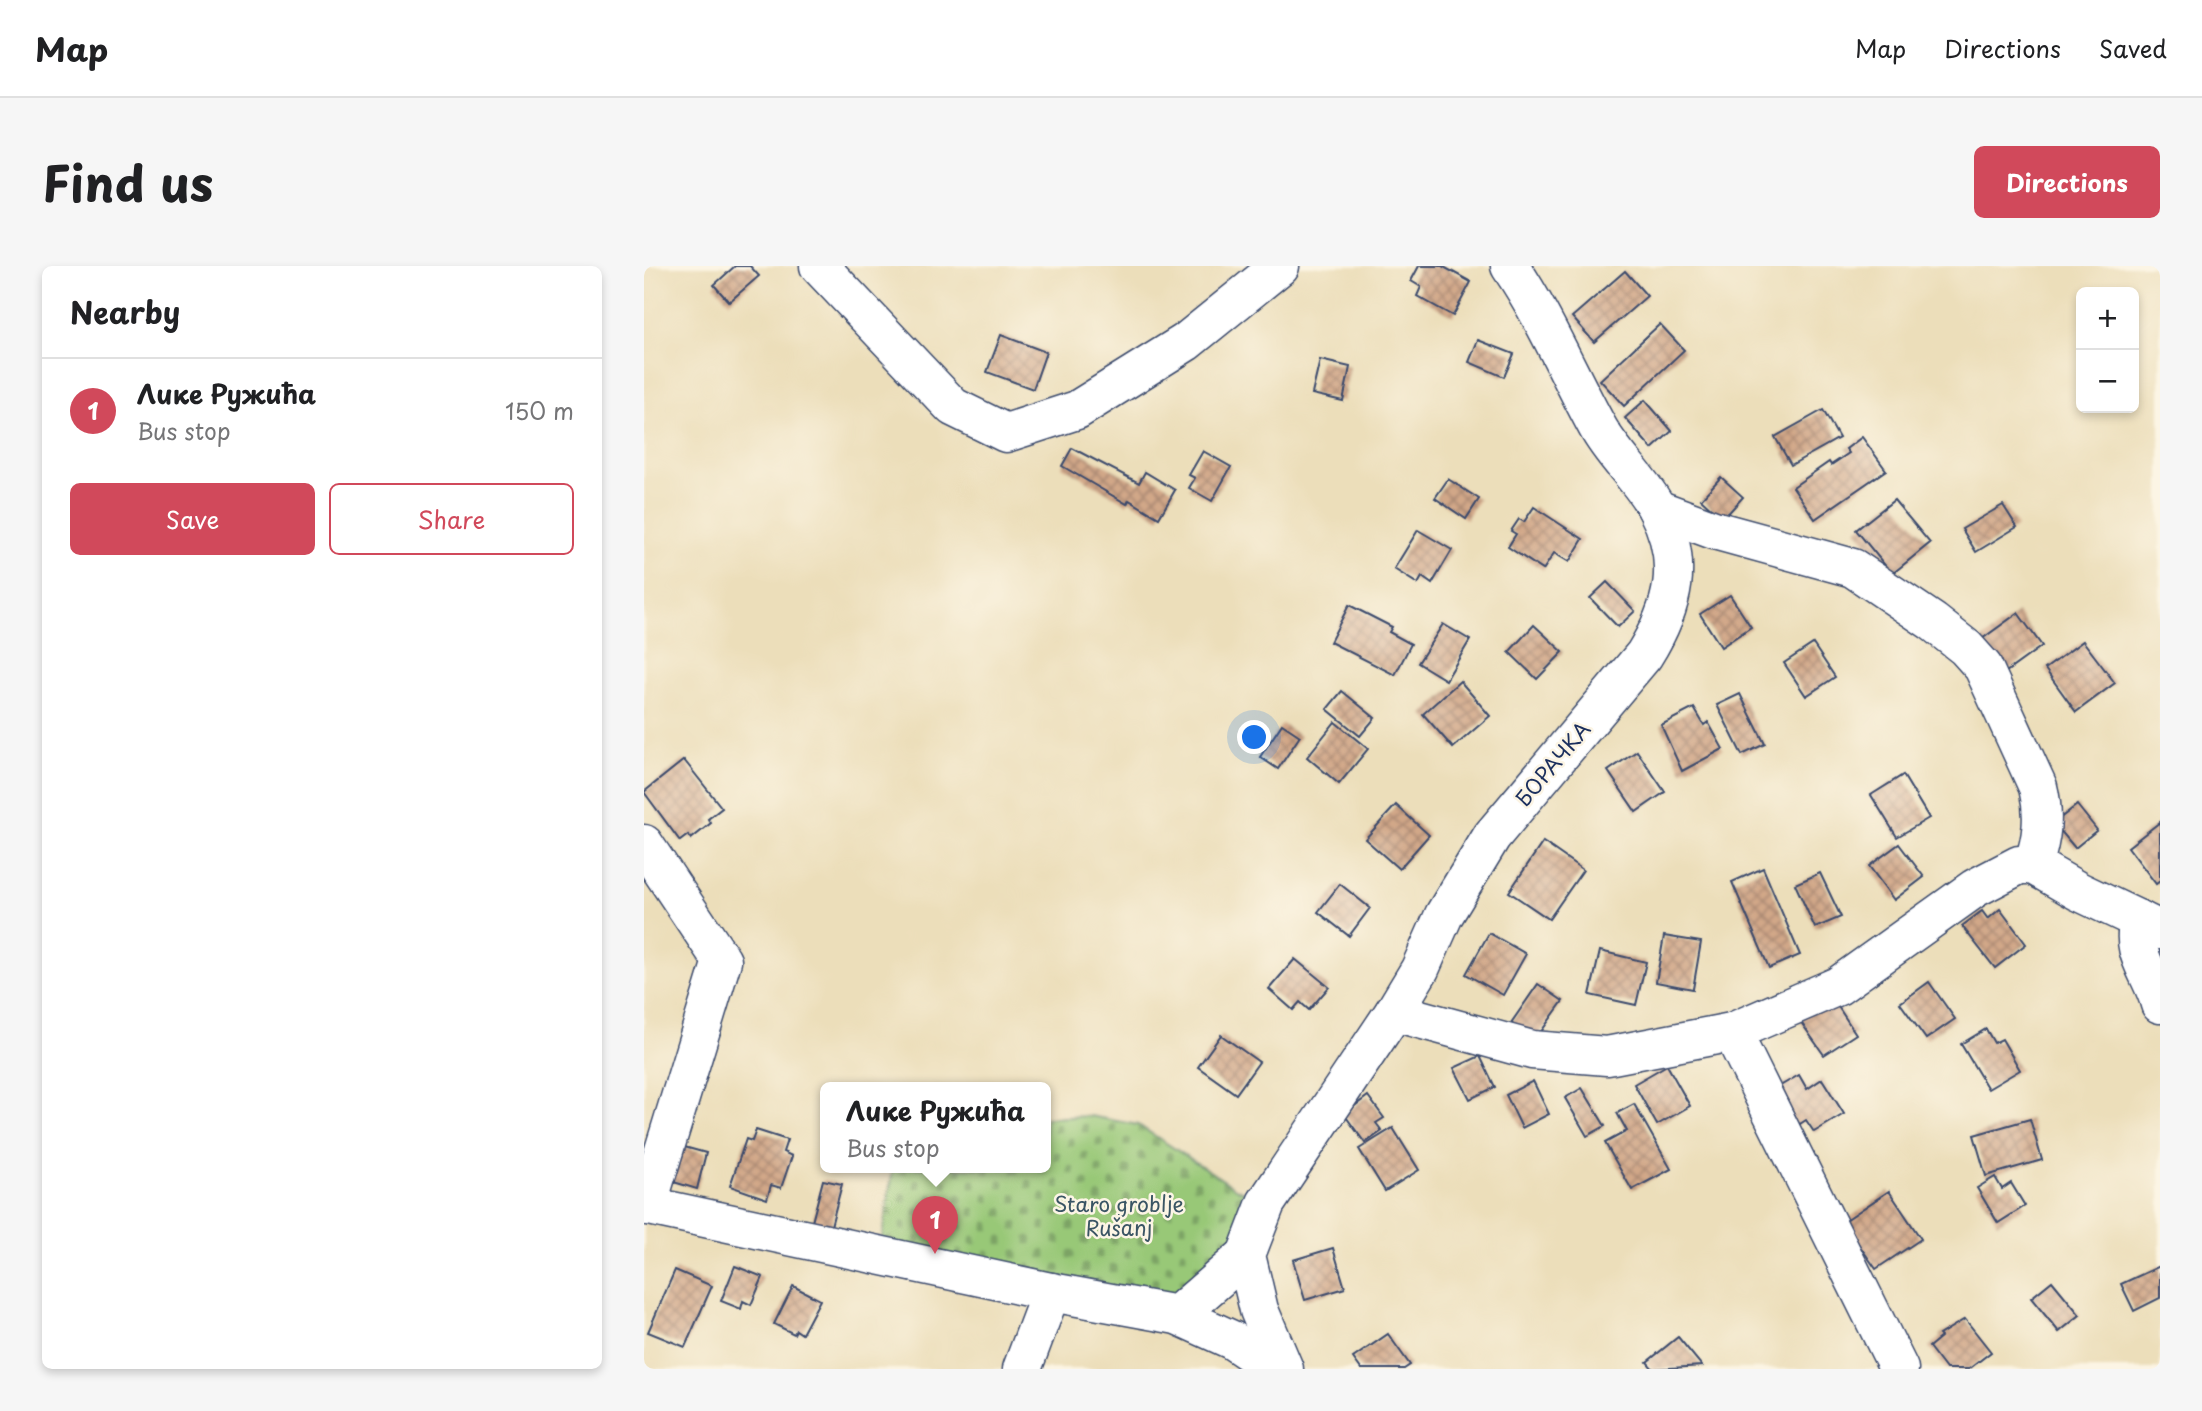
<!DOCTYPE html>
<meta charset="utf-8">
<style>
body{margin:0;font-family:"Playpen Sans",sans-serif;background:#f6f6f6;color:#202124}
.controls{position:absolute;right:21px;top:21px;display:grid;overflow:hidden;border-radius:10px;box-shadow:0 4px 10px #0003}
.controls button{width:63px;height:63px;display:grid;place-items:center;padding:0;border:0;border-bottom:2px solid #e0e0e0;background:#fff;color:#202124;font:35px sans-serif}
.you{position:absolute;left:611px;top:472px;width:24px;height:24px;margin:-18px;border:5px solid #fff;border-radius:50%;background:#1a73e8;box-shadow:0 0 0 10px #1a73e833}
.badge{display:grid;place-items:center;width:46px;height:46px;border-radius:50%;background:#d1495b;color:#fff;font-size:23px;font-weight:700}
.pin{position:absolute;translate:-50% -58px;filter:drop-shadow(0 2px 4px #0008)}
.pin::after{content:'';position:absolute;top:37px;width:24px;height:21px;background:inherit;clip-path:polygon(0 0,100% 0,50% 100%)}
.popup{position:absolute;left:176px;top:816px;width:231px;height:91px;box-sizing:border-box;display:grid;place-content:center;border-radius:10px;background:#fff;filter:drop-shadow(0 2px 5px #0005);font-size:23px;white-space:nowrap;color:#757577}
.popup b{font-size:26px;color:#202124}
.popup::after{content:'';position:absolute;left:50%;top:100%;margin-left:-14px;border:14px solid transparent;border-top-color:#fff}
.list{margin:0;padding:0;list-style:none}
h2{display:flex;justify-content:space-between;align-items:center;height:91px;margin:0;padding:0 28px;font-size:30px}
h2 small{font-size:23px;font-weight:400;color:#757577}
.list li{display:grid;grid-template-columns:46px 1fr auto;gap:21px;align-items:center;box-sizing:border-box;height:105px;padding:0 28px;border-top:2px solid #e0e0e0}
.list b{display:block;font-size:26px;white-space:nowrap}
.list p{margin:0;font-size:23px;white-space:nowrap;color:#757577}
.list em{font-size:23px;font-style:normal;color:#757577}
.actions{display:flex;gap:14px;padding:21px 28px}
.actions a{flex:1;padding:16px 0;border:2px solid #d1495b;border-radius:10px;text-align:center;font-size:24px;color:#d1495b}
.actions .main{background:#d1495b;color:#fff}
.map{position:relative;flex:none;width:1516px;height:1103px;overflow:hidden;border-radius:10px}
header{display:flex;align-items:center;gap:42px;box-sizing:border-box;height:98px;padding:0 35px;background:#fff;border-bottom:2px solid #e0e0e0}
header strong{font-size:33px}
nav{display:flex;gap:38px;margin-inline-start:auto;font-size:24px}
.intro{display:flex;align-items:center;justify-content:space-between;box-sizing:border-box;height:168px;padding:0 42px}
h1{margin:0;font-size:49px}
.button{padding:18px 32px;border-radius:10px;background:#d1495b;color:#fff;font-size:24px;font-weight:700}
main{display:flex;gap:42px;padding:0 42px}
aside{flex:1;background:#fff;border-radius:10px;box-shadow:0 4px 10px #0003}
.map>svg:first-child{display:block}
</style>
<header>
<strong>Map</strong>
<nav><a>Map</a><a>Directions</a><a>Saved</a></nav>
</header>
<div class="intro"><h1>Find us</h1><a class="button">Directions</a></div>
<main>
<aside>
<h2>Nearby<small></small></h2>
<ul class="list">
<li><span class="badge">1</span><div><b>Лике Ружића</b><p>Bus stop</p></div><em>150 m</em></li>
</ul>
<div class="actions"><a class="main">Save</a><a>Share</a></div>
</aside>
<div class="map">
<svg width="1516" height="1103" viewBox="0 0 1516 1103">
<defs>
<pattern id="cemetery-stones" width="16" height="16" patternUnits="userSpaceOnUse" patternTransform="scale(1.75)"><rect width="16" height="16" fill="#98c877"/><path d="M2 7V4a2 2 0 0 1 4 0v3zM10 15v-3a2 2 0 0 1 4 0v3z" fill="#7ba365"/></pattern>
<pattern id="building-cross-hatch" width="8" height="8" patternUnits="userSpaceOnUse" patternTransform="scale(1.75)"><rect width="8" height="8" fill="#d1a788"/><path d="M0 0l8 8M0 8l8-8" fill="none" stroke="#a98872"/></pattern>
</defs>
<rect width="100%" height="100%" fill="#fcf5e5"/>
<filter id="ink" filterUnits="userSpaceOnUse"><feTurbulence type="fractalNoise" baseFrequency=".0143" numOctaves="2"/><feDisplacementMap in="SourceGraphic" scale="14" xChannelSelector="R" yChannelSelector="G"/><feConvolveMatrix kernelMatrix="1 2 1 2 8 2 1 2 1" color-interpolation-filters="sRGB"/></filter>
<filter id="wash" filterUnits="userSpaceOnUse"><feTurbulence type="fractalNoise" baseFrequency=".00686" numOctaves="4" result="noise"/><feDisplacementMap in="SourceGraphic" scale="28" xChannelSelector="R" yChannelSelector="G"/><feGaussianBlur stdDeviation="1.57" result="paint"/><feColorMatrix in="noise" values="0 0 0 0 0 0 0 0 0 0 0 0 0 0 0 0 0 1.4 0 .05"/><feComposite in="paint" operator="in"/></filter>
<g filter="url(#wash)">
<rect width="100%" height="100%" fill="#ecdeba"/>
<polygon fill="url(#cemetery-stones)" stroke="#5a7c6a" stroke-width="2" points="446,850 494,859 593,923 622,937 533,1049 235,990 249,902 401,902 401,852"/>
<g id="blocks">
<g fill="url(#building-cross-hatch)">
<polygon points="91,0 106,0 115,10 85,36 70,19"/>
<polygon points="775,0 798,0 827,16 809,50 773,30 777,21 767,15"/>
<polygon points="981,5 1003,30 950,76 928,51"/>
<polygon points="1016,58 1040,84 980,140 956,114"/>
<polygon points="357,69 402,86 389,123 343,106"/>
<polygon points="834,74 870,88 860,111 825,96"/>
<polygon points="676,94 706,101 699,135 668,128"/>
<polygon points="1001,134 1028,165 1008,183 981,152"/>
<polygon points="1179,144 1195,172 1147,199 1131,171"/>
<polygon points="1218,171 1242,204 1171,253 1149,221 1185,196 1187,199 1205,187 1202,183"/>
<polygon points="428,182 495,217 501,206 531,224 515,252 485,234 483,238 418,200"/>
<polygon points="559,185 587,201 568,235 545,222 551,212 545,209"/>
<polygon points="1077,211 1099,231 1079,253 1057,233"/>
<polygon points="804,213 835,233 822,253 791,232"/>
<polygon points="1250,234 1286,277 1248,308 1212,264"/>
<polygon points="1359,239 1373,261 1332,286 1318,263"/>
<polygon points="890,241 939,273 925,296 910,287 899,304 864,281 872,268 867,265 875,253 880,256"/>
<polygon points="774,264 808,284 788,318 778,311 774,318 750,303"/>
<polygon points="963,316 991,345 974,361 946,332"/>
<polygon points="1086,329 1107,361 1077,381 1056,348"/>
<polygon points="705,339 748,361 745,366 767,378 751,409 686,376"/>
<polygon points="1374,347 1398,380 1355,411 1331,378"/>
<polygon points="799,358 826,374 802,414 774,397"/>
<polygon points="890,359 919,386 893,413 865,386"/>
<polygon points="1439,375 1471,417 1432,446 1401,403"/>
<polygon points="1169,378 1191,411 1162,430 1140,397"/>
<polygon points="816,415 846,450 809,482 779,448"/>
<polygon points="698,425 731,452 716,470 683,443"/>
<polygon points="1096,428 1121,478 1098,489 1073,439"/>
<polygon points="1050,442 1060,459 1064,456 1079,483 1038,505 1017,459"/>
<polygon points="691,456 724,483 695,518 663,491"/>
<polygon points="638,458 656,470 634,503 616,491"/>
<polygon points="993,485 1021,526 992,546 964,505"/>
<polygon points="40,494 78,542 64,553 67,557 47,573 44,569 36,575 0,526"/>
<polygon points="1259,509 1285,552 1253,571 1227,529"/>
<polygon points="752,539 785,569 755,603 721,573"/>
<polygon points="1433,539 1453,564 1431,582 1410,557"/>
<polygon points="1516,556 1516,615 1512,618 1484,581"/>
<polygon points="899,576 939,604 905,653 865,626"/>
<polygon points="1255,578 1280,611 1250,634 1225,600"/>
<polygon points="1119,602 1156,689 1125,702 1088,616"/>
<polygon points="1176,607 1197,651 1171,662 1151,618"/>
<polygon points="696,618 726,642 705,670 674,646"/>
<polygon points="1356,643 1382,678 1351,702 1318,660 1338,645 1344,653"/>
<polygon points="845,667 882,688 859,729 822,708"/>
<polygon points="1020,670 1057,676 1049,723 1012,716"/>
<polygon points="956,685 1002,696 992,739 946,729"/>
<polygon points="651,693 685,721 665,744 656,736 649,744 625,723"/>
<polygon points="1285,716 1311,753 1282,773 1256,737"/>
<polygon points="894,718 919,735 891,774 867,757"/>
<polygon points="1187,730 1212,768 1180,789 1154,752"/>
<polygon points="1342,763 1350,777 1358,773 1376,804 1344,823 1317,778"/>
<polygon points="577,769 615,796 592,828 554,801"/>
<polygon points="836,790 851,821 826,833 810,802"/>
<polygon points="1023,799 1046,840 1013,859 990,818"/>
<polygon points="1155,809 1163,823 1178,813 1200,848 1170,866 1162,854 1148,863 1126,826"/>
<polygon points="889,815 905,848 878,862 862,829"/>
<polygon points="938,822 961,860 943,870 921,832"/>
<polygon points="724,830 740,852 732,857 738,865 721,877 700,848"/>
<polygon points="990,838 1027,903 988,924 961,877 983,865 973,847"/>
<polygon points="1386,853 1398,894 1342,910 1330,869"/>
<polygon points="749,862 775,904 741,925 715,883"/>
<polygon points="112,864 143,874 139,886 148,890 137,922 127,919 123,933 86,920 102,873 108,875"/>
<polygon points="33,879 62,887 53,923 23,914"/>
<polygon points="1351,911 1358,923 1367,917 1381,940 1354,957 1333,922"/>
<polygon points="179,914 198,918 187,960 168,956"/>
<polygon points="1245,925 1277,973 1232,1003 1199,956"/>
<polygon points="689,982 701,1022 661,1034 649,994"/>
<polygon points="91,1000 119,1011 107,1039 99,1035 97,1043 77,1035"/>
<polygon points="1516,1000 1516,1032 1490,1045 1477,1018"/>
<polygon points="31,1004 68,1020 41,1081 4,1066"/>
<polygon points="1408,1015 1436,1049 1415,1066 1387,1032"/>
<polygon points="149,1020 176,1034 158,1068 152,1064 150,1068 130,1058"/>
<polygon points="1321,1053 1347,1086 1325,1103 1302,1103 1285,1081 1297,1071 1295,1069"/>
<polygon points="744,1068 766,1099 760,1103 717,1103 709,1092"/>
<polygon points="1034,1071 1058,1100 1009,1103 1003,1096"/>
</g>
</g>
</g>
<g filter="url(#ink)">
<use href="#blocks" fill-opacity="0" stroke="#3a496c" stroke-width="2"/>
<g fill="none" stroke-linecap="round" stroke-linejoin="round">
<defs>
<g id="minor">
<polyline points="175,0 309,141 362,167 433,144 542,76 636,0"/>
<path d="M1013,243L1070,264L1209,302L1289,356L1322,382L1339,401L1394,521C1401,549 1398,573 1389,599"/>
<polyline points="0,578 78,695 3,940"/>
<path d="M1496,654C1484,685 1509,709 1516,738"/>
<polyline points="750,746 888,784 963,790 1088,766 1194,720 1331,622 1375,599 1389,599 1434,625 1516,664"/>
<polyline points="1088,766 1255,1103"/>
<polyline points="0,939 407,1026 533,1049 588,1074 631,1103"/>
<polyline points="533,1049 602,989"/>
<polyline points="378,1103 407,1026"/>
<path d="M640,1103L615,1044L602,989L622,937L750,746L776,703L800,649L848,570L1000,389C1030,341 1041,296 1013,243C997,213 969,190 953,160C924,107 900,50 866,0"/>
</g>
</defs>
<use href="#minor" stroke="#3a496c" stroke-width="41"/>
<use href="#minor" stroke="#fff" stroke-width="38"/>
</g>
</g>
<g text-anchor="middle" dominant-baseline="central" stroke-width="5" stroke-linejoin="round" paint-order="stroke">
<g font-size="21" fill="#1b2f5e" stroke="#fcf5e5">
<text transform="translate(908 497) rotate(-50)">БОРАЧКА</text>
</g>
<g font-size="21" fill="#3a5564" stroke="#fcf5e5">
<text x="475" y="937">Staro groblje<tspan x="475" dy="24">Rušanj</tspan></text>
</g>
</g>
</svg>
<div class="controls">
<button>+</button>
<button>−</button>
</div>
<div class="you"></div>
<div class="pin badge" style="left:291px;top:988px">1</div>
<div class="popup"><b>Лике Ружића</b>Bus stop</div>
</div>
</main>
